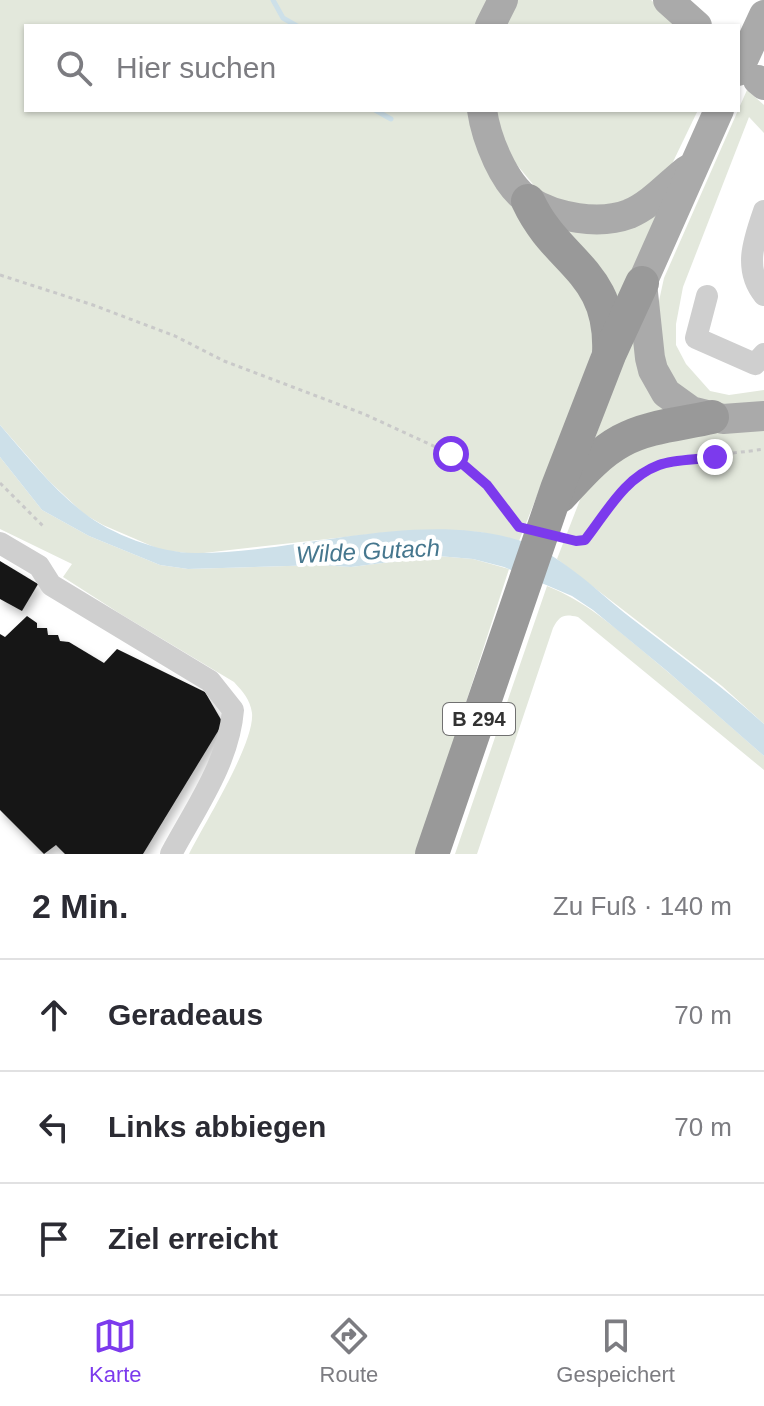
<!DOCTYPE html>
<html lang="de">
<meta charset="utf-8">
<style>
body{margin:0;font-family:Helvetica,sans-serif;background:#f7f7f7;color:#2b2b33}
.stop{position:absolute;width:24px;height:24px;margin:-18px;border:6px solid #7c3aed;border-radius:50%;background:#fff}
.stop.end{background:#7c3aed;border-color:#fff;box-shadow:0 2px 8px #0008}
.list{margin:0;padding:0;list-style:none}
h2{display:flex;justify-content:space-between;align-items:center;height:104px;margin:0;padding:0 32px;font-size:34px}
h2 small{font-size:26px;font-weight:400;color:#7c7c81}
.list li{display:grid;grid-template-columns:52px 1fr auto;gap:24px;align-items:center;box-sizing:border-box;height:112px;padding:0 32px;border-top:2px solid #e1e1e2}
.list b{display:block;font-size:30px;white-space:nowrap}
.list em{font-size:26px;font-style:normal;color:#7c7c81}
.icon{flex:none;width:44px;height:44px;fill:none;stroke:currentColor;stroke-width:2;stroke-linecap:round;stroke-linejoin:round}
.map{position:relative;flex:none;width:764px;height:854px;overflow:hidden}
.search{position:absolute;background:#fff;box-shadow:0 2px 6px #0004;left:24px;right:24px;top:24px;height:88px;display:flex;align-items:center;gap:20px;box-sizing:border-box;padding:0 28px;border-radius:0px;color:#7c7c81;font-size:30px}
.sheet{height:440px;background:#fff}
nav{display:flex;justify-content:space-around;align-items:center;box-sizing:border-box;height:112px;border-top:2px solid #e1e1e2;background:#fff;font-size:22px;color:#7c7c81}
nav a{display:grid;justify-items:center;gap:4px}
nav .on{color:#7c3aed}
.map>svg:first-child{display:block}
</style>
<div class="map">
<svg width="764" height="854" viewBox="0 0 764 854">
<defs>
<filter id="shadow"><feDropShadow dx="3.5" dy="6" stdDeviation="4" flood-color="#0004"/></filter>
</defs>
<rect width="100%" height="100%" fill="#fff"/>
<g fill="#e3e8dc">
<polygon points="0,0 491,0 478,26 26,26 26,110 476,110 584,276 595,341 586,372 519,541 480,532 445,531 390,532 195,554 161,550 103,525 84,514 49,481 0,425"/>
<polygon points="514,0 651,0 680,26 501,26"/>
<polygon points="747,90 764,105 764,133 749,117 683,287 676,324 676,345 686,364 710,391 729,395 764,390 764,410 690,404 655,347 657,310 664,278"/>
<polygon points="492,110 698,110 671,166 622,207 562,203 536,188 513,160"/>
<polygon points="666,192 617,320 554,215"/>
<polygon points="634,328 671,405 587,461"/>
<polygon points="764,422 764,724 722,686 557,559 585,487 615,453"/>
<path d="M0,457L42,510L89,536L160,565L188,569L321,565L351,567L438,556L473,559L509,569L417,854H189C204,824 255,743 252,713C250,699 243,692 234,682L119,613L63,577L72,564L0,529Z"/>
<path d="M547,586C585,601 613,626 643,651C684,685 724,721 764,756V770L578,617C564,614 560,615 553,628L477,854H455Z"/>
</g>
<path fill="#cde0e9" d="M0,425C26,455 52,488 84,513C110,534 163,554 197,553C299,553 409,512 511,538C558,550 594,589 631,618C676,653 722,686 764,724V756L667,671L593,610L572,596L504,567L473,559L438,556L351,567L321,565L188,569L160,565L89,536L42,510L0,457Z"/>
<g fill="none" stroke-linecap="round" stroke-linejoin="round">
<g stroke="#cde0e9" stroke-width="5">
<polyline points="273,0 283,18 297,26"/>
<polyline points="375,110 391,119"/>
</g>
</g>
<g fill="#191919" filter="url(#shadow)">
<polygon points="0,561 38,584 22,611 0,599"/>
<polygon points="27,616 37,623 37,628 47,628 48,635 58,635 60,641 69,642 104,663 117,649 205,692 223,723 143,854 65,854 56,845 44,854 0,810 0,634 5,637"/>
</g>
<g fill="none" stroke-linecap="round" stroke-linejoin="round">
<g stroke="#c9c9c9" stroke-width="3" stroke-dasharray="4 4" stroke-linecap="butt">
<polyline points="0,275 93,305 175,336 224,361 364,414 451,454 487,485 518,525"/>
<polyline points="0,483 43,526"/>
<path d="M567,539L585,540C601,519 615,493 636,477C664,456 729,455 764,449"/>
</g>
<g stroke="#cfcfcf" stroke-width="22">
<path d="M764,211C754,240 743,269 764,295"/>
<polyline points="707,296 696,338 755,364 764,354"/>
<path d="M0,543L39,566L51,585L210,681L233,710C229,762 195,809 171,854"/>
</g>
<g stroke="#aaa" stroke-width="30">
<polyline points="668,0 697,26"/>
<polyline points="490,26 503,0"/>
<polyline points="738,71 764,15"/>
<polyline points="758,80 764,85"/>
<path d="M482,110C486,138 504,185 529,201C555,218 600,225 629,214C651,205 669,184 687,170"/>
<polyline points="719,110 642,283 650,358 653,370 666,393 691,411 723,419 764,416"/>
</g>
<g stroke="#999" stroke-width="34">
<path d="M528,201C557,264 613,270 609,354"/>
<path d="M560,496C578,477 597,454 621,441C648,426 682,424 712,417"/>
<polyline points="432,854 557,489 609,355 642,283"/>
</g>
</g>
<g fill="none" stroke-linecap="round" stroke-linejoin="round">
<path stroke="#7c3aed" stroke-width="10" d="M451,454L487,485L519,527L576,541L585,540C607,512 624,478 659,465C675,459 697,460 715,457"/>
</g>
<g text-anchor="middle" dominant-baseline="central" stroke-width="8" stroke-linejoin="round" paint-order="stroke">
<rect fill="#fff" stroke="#707070" stroke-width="2" x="443" y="703" width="72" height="32" rx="6"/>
<g font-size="20" font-weight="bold" fill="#323232">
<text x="479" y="719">B 294</text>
</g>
<g font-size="24" font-style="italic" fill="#46778e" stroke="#fff">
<text transform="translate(368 551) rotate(-3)">Wilde Gutach</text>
</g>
</g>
</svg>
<div class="stop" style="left:451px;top:454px"></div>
<div class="stop end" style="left:715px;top:457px"></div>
<div class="search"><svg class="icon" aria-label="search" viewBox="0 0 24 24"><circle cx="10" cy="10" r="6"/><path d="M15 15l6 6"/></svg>Hier suchen</div>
</div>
<section class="sheet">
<h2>2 Min.<small>Zu Fuß · 140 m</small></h2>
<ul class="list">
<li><svg class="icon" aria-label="ahead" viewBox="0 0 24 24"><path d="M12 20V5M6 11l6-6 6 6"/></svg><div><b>Geradeaus</b></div><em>70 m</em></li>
<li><svg class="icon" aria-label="left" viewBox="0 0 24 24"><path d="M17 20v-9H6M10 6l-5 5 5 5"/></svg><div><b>Links abbiegen</b></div><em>70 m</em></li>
<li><svg class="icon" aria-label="arrive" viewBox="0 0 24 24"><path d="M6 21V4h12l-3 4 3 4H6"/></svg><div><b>Ziel erreicht</b></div></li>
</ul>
</section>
<nav>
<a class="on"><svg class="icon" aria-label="map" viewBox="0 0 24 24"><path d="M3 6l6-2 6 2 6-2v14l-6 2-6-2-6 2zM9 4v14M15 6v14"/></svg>Karte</a>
<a><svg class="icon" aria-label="directions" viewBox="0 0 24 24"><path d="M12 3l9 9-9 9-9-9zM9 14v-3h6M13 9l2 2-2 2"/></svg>Route</a>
<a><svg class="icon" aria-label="saved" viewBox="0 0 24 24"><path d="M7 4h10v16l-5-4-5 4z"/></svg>Gespeichert</a>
</nav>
